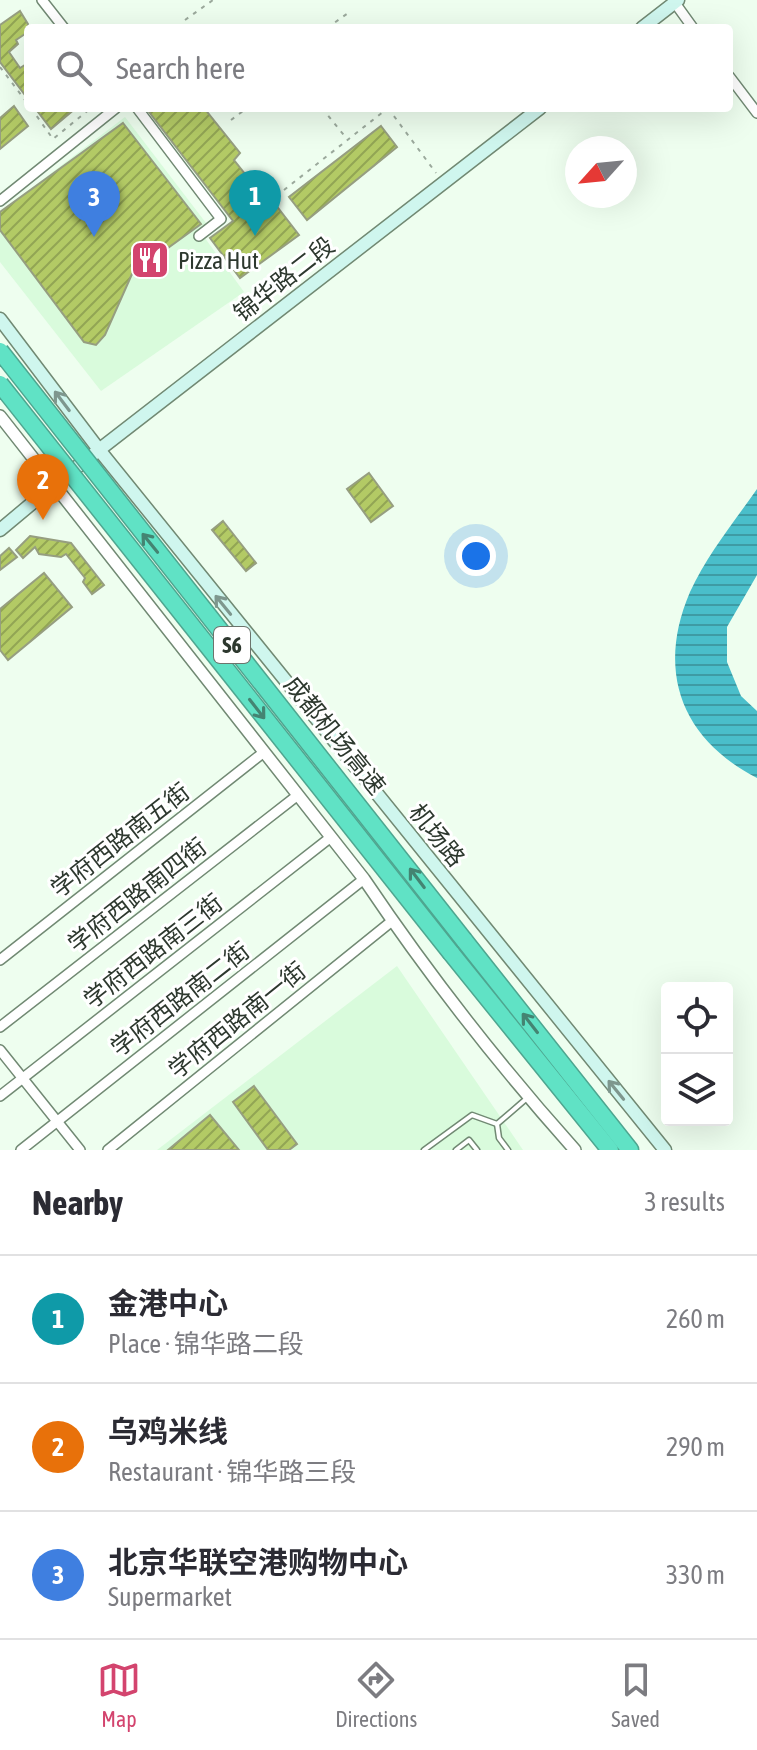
<!DOCTYPE html>
<meta charset="utf-8">
<style>
body{margin:0;font-family:"Asap Condensed","Noto Sans SC",sans-serif;background:#f2f2f3;color:#2b2b33}
.controls{position:absolute;right:24px;bottom:24px;display:grid;overflow:hidden;border-radius:8px;box-shadow:0 8px 32px #0002}
.controls button{width:72px;height:72px;display:grid;place-items:center;padding:0;border:0;border-bottom:2px solid #e1e1e2;background:#fff;color:#2b2b33;font:40px sans-serif}
.compass{position:absolute;left:565px;top:136px;width:72px;height:72px;border-radius:50%;background:#fff;box-shadow:0 8px 32px #0002;rotate:243deg}
.you{position:absolute;left:476px;top:556px;width:28px;height:28px;margin:-20px;border:6px solid #fff;border-radius:50%;background:#1a73e8;box-shadow:0 0 0 12px #1a73e833}
.badge{display:grid;place-items:center;width:52px;height:52px;border-radius:50%;background:#d3446e;color:#fff;font-size:26px;font-weight:700}
.pin{position:absolute;translate:-50% -66px;filter:drop-shadow(0 2px 4px #0008)}
.pin::after{content:'';position:absolute;top:42px;width:28px;height:24px;background:inherit;clip-path:polygon(0 0,100% 0,50% 100%)}
.list{margin:0;padding:0;list-style:none}
h2{display:flex;justify-content:space-between;align-items:center;height:104px;margin:0;padding:0 32px;font-size:34px}
h2 small{font-size:26px;font-weight:400;color:#7c7c81}
.list li{display:grid;grid-template-columns:52px 1fr auto;gap:24px;align-items:center;box-sizing:border-box;height:128px;padding:0 32px;border-top:2px solid #e1e1e2}
.list b{display:block;font-size:30px;white-space:nowrap}
.list p{margin:0;font-size:26px;white-space:nowrap;color:#7c7c81}
.list em{font-size:26px;font-style:normal;color:#7c7c81}
.icon{flex:none;width:44px;height:44px;fill:none;stroke:currentColor;stroke-width:2;stroke-linecap:round;stroke-linejoin:round}
.map{position:relative;flex:none;width:757px;height:1150px;overflow:hidden}
.search{position:absolute;background:#fff;box-shadow:0 8px 32px #0002;left:24px;right:24px;top:24px;height:88px;display:flex;align-items:center;gap:20px;box-sizing:border-box;padding:0 28px;border-radius:8px;color:#7c7c81;font-size:30px}
.sheet{height:488px;background:#fff}
nav{display:flex;justify-content:space-around;align-items:center;box-sizing:border-box;height:112px;border-top:2px solid #e1e1e2;background:#fff;font-size:22px;color:#7c7c81}
nav a{display:grid;justify-items:center;gap:4px}
nav .on{color:#d3446e}
.map>svg:first-child{display:block}
</style>
<div class="map">
<svg width="757" height="1150" viewBox="0 0 757 1150">
<defs>
<pattern id="water-rules" width="6" height="5" patternUnits="userSpaceOnUse" patternTransform="scale(2)"><rect width="6" height="5" fill="#4abeca"/><path d="M0 2.5h6" fill="none" stroke="#3e9ba4"/></pattern>
<pattern id="building-hatch" width="6" height="6" patternUnits="userSpaceOnUse" patternTransform="scale(2)"><rect width="6" height="6" fill="#b3ca65"/><path d="M-1 1l2-2M0 6l6-6M5 7l2-2" fill="none" stroke="#92a554"/></pattern>
</defs>
<rect width="100%" height="100%" fill="#eefeef"/>
<g fill="#d9fbdc">
<polygon points="125,117 206,223 202,234 244,292 101,391 0,262 0,212"/>
<polygon points="397,966 523,1150 157,1150"/>
</g>
<path fill="url(#water-rules)" d="M757,489V575L727,627V662L741,696L757,711V778C681,739 656,671 690,592C707,555 734,522 757,489Z"/>
<g fill="url(#building-hatch)" stroke="#969e80" stroke-width="2">
<polygon points="20,11 28,24 28,32 16,40 18,44 9,52 20,68 28,63 28,99 0,62 0,25"/>
<polygon points="14,106 28,126 0,149 0,118"/>
<polygon points="35,108 76,108 51,129"/>
<polygon points="146,108 204,108 240,153 234,160 264,198 268,195 299,235 240,278 210,238 233,221"/>
<polygon points="123,123 201,224 132,274 105,335 96,345 84,342 0,230 0,212"/>
<polygon points="381,126 397,147 307,220 289,197"/>
<polygon points="369,473 393,506 371,522 347,489"/>
<polygon points="223,521 256,563 246,571 212,530"/>
<polygon points="30,536 71,543 104,585 92,594 83,582 85,578 66,554 61,557 39,554 35,547 23,558 16,550"/>
<polygon points="9,548 17,557 0,570 0,556"/>
<polygon points="44,573 72,607 8,660 0,650 0,609"/>
<polygon points="254,1086 297,1144 289,1150 268,1150 233,1102"/>
<polygon points="210,1115 239,1150 168,1150"/>
</g>
<g fill="none" stroke-linecap="round" stroke-linejoin="round">
<defs>
<g id="service">
<polyline points="424,1150 472,1115 497,1124"/>
<polyline points="456,1150 469,1140 477,1150"/>
<polyline points="508,1150 499,1138 497,1124 526,1099"/>
</g>
<g id="minor">
<polyline points="42,0 64,28"/>
<polyline points="675,3 693,28"/>
<polyline points="729,76 757,113"/>
<polyline points="137,108 221,219 199,236"/>
<polyline points="0,201 116,108"/>
<polyline points="0,960 264,752"/>
<polyline points="0,1027 298,795"/>
<polyline points="0,1050 80,1150"/>
<polyline points="0,1096 331,837"/>
<polyline points="21,1150 364,879"/>
<polyline points="108,1150 392,921"/>
</g>
<path id="tertiary" d="M0,416L364,879C428,974 499,1065 575,1150"/>
<g id="secondary">
<polyline points="642,28 678,0"/>
<polyline points="0,319 100,451 665,1150"/>
<polyline points="0,530 55,484 540,108"/>
</g>
<g id="motorway">
<polyline points="464,940 630,1150"/>
<polyline points="451,953 610,1150"/>
</g>
</defs>
<use href="#service" stroke="#718973" stroke-width="7"/>
<use href="#minor" stroke="#718973" stroke-width="12"/>
<use href="#tertiary" stroke="#718973" stroke-width="14"/>
<use href="#secondary" stroke="#718973" stroke-width="15"/>
<use href="#motorway" stroke="#4ea690" stroke-width="19"/>
<g stroke="#9ba99c" stroke-width="2" stroke-dasharray="4 6" stroke-linecap="butt">
<polyline points="179,28 185,20 213,0"/>
<polyline points="327,28 351,11"/>
<polyline points="0,67 28,104"/>
<polyline points="31,108 53,139 91,108"/>
<polyline points="322,108 347,139"/>
<polyline points="388,108 436,173"/>
<polyline points="231,120 247,108"/>
<polyline points="284,190 388,108"/>
</g>
<use href="#service" stroke="#fff" stroke-width="4"/>
<use href="#minor" stroke="#fff" stroke-width="9"/>
<use href="#tertiary" stroke="#fff" stroke-width="11"/>
<use href="#secondary" stroke="#cff6ee" stroke-width="12"/>
<use href="#motorway" stroke="#60e2c5" stroke-width="16"/>
<defs>
<g id="motorway-bridge">
<polyline points="0,351 464,940"/>
<polyline points="0,384 451,953"/>
</g>
</defs>
<use href="#motorway-bridge" stroke="#4ea690" stroke-width="19" stroke-linecap="butt"/>
<use href="#motorway-bridge" stroke="#60e2c5" stroke-width="16"/>
</g>
<defs><path id="oneway-shaft" d="M-6 0H5M1.5-3L5.5 0L1.5 3" fill="none" stroke-width="1.6" stroke-linecap="round" stroke-linejoin="round" transform="scale(2)"/></defs>
<g stroke="#7e978e">
<use href="#oneway-shaft" transform="translate(62 401) rotate(-127)"/>
<use href="#oneway-shaft" transform="translate(223 605) rotate(-129)"/>
<use href="#oneway-shaft" transform="translate(616 1090) rotate(-129)"/>
</g>
<g stroke="#448472">
<use href="#oneway-shaft" transform="translate(150 543) rotate(-129)"/>
<use href="#oneway-shaft" transform="translate(257 709) rotate(52)"/>
<use href="#oneway-shaft" transform="translate(417 878) rotate(-127)"/>
<use href="#oneway-shaft" transform="translate(530 1023) rotate(-128)"/>
</g>
<defs>
<symbol id="restaurant-square" viewBox="-11 -11 22 22"><rect x="-9" y="-9" width="18" height="18" rx="4" fill="#d3446e" stroke="#fff"/><path d="M-5-6h1v4h1v-4h1v4h1v-4h1v5L-1.5 .5V6h-2V.5L-5-1ZM5-6V6H3V1.5H1.5Q1.5-4 5-6Z" fill="#fff"/></symbol>
</defs>
<g fill-rule="evenodd">
<use href="#restaurant-square" x="128" y="238" width="44" height="44"/>
</g>
<g text-anchor="middle" dominant-baseline="central" stroke-width="6" stroke-linejoin="round" paint-order="stroke">
<rect fill="#fff" stroke="#6c746d" stroke-width="2" x="214" y="627" width="36" height="36" rx="6"/>
<g font-size="22" font-weight="bold" fill="#2d382e">
<text x="232" y="645">S6</text>
</g>
<g font-size="24" fill="#2d382e" stroke="#fff" text-anchor="start">
<text x="178" y="260">Pizza Hut</text>
</g>
<g font-size="24" fill="#2d382e" stroke="#fff">
<text transform="translate(284 279) rotate(-38)">锦华路二段</text>
<text transform="translate(335 735) rotate(51)">成都机场高速</text>
<text transform="translate(437 835) rotate(51)">机场路</text>
<text transform="translate(120 840) rotate(-38)">学府西路南五街</text>
<text transform="translate(137 895) rotate(-38)">学府西路南四街</text>
<text transform="translate(153 951) rotate(-38)">学府西路南三街</text>
<text transform="translate(180 999) rotate(-38)">学府西路南二街</text>
<text transform="translate(237 1020) rotate(-39)">学府西路南一街</text>
</g>
</g>
</svg>
<div class="controls">
<button><svg class="icon" aria-label="locate" viewBox="0 0 24 24"><circle cx="12" cy="12" r="6"/><path d="M12 2v4M12 18v4M2 12h4M18 12h4"/></svg></button>
<button><svg class="icon" aria-label="layers" viewBox="0 0 24 24"><path d="M12 4l9 5-9 5-9-5zM3 14l9 5 9-5"/></svg></button>
</div>
<svg class="compass" viewBox="-18 -18 36 36"><path d="M0-13l5 13h-10z" fill="#e53935"/><path d="M0 13l5-13h-10z" fill="#7c7c81"/></svg>
<div class="you"></div>
<div class="pin badge" style="left:255px;top:236px;background:#0f9aa8">1</div>
<div class="pin badge" style="left:43px;top:520px;background:#e8710a">2</div>
<div class="pin badge" style="left:94px;top:237px;background:#3f7fe0">3</div>
<div class="search"><svg class="icon" aria-label="search" viewBox="0 0 24 24"><circle cx="10" cy="10" r="6"/><path d="M15 15l6 6"/></svg>Search here</div>
</div>
<section class="sheet">
<h2>Nearby<small>3 results</small></h2>
<ul class="list">
<li><span class="badge" style="background:#0f9aa8">1</span><div><b>金港中心</b><p>Place · 锦华路二段</p></div><em>260 m</em></li>
<li><span class="badge" style="background:#e8710a">2</span><div><b>乌鸡米线</b><p>Restaurant · 锦华路三段</p></div><em>290 m</em></li>
<li><span class="badge" style="background:#3f7fe0">3</span><div><b>北京华联空港购物中心</b><p>Supermarket</p></div><em>330 m</em></li>
</ul>
</section>
<nav>
<a class="on"><svg class="icon" aria-label="map" viewBox="0 0 24 24"><path d="M3 6l6-2 6 2 6-2v14l-6 2-6-2-6 2zM9 4v14M15 6v14"/></svg>Map</a>
<a><svg class="icon" aria-label="directions" viewBox="0 0 24 24"><path d="M12 3l9 9-9 9-9-9zM9 14v-3h6M13 9l2 2-2 2"/></svg>Directions</a>
<a><svg class="icon" aria-label="saved" viewBox="0 0 24 24"><path d="M7 4h10v16l-5-4-5 4z"/></svg>Saved</a>
</nav>
